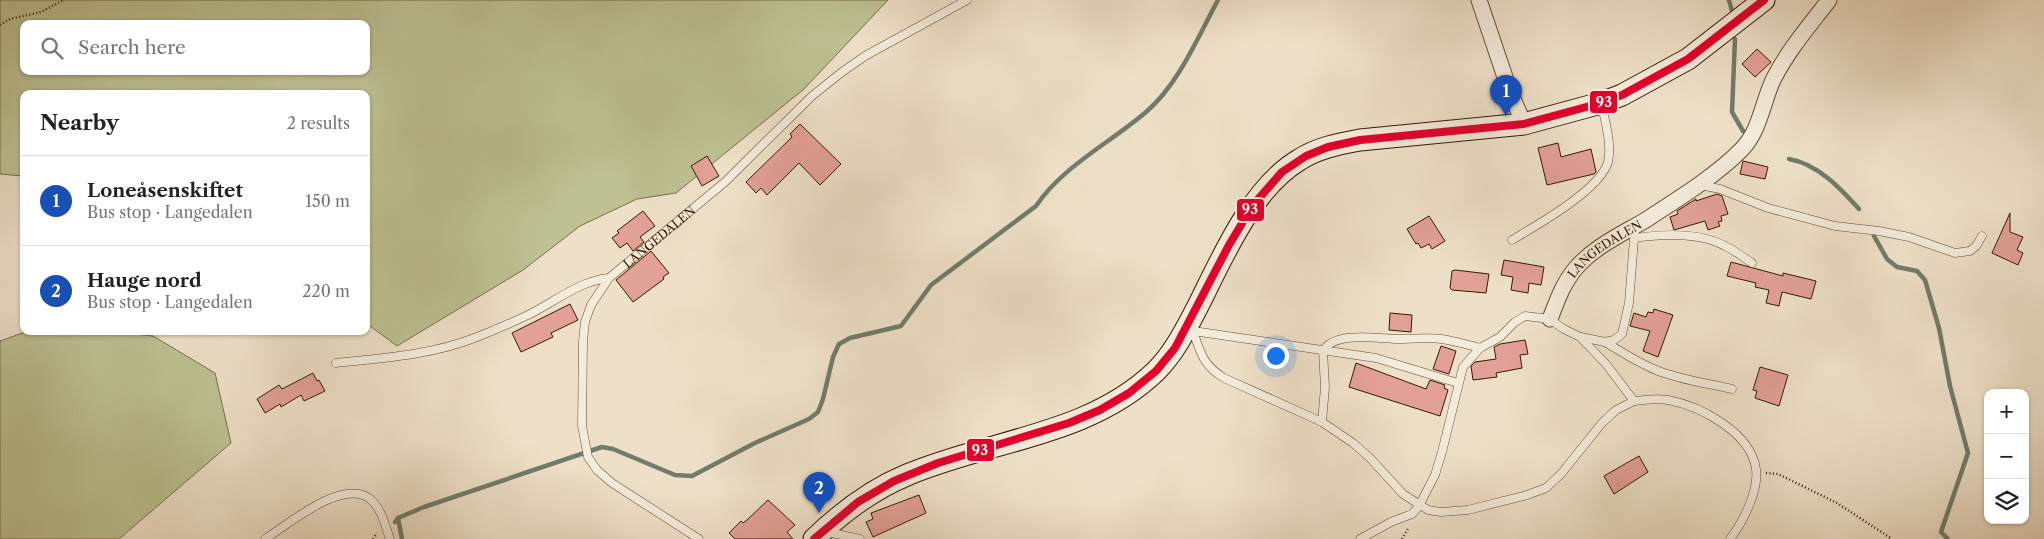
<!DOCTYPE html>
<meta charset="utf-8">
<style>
body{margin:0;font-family:"Libre Caslon Text",serif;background:#f6f6f6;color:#222}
.controls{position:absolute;right:15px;bottom:15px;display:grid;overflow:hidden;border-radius:10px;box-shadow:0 1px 4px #0004}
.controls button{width:45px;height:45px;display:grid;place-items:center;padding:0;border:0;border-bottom:1px solid #e0e0e0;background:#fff;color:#222;font:25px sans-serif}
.you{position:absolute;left:1275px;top:355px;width:18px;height:18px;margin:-12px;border:4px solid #fff;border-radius:50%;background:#1a73e8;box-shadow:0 0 0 8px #1a73e833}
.badge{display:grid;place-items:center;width:32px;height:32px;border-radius:50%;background:#8f2418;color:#fff;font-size:16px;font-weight:700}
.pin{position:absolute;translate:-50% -41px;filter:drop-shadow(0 1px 2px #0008)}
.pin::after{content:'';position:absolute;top:26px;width:18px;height:15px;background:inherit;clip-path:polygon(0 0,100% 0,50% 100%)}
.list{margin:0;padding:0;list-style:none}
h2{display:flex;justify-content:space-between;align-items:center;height:65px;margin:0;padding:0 20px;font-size:21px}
h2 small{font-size:16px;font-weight:400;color:#767676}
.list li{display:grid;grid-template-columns:32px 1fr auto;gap:15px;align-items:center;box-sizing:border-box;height:90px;padding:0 20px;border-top:1px solid #e0e0e0}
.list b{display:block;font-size:19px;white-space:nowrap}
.list p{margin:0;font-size:16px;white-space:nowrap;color:#767676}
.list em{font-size:16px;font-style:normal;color:#767676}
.icon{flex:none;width:28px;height:28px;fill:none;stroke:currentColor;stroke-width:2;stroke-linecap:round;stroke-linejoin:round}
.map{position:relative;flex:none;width:2044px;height:539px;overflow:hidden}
.search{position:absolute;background:#fff;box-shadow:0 1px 4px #0004;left:20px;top:20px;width:350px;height:55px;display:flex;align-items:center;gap:12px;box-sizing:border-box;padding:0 18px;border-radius:10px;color:#767676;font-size:19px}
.panel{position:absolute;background:#fff;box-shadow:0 1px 4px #0004;left:20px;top:90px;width:350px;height:245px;border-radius:10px}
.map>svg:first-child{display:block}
</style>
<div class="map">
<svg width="2044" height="539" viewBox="0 0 2044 539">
<rect width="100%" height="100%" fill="#eee0c8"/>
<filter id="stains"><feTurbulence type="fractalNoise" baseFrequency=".004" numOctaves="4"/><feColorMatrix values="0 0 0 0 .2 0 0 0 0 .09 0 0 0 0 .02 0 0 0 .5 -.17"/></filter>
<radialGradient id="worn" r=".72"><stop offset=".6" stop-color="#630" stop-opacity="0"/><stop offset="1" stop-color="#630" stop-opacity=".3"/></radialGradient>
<g fill="#bdc193" stroke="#7a6e4a" fill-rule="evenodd">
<path d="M0,0H888L804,89L676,193L637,199L580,226L523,270L397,346L366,323V94H24V190L22,176L0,174ZM24,24H366V71H24Z"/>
<polygon points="28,331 108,331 153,336 215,373 231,443 119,539 0,539 0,341"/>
</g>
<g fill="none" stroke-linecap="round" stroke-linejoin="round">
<g stroke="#717c6b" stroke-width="4.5">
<polyline points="1729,0 1733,15"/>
<polyline points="1735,39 1732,112 1743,131"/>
<path d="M1789,159C1818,164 1840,188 1859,209"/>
<polyline points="1874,236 1887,259 1897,267 1917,271 1925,280 1939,328 1950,386 1968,453 1941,532 1948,539"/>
<polyline points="398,518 402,539"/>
<path d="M395,522L398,518L424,507L602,447L613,449L675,475L692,476L755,443L809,419L818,412L823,399L833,357L839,344L850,338L901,326L931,285L1036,206C1063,166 1110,143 1146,112C1178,85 1198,37 1218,0"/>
</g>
</g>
<g fill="#e3a097" stroke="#361a00">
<polygon points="1757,49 1771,62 1755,77 1742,64"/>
<polygon points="800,124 841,164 820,185 799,163 767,195 761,188 756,193 746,182 792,137 790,134"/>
<polygon points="1558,143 1561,157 1591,149 1596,172 1594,174 1547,185 1538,148"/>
<polygon points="707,156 719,176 702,186 691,166"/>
<polygon points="1743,161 1768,167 1765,179 1740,174"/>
<polygon points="1717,194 1722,196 1728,214 1721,216 1722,221 1718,222 1720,226 1708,230 1705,221 1674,230 1670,217 1678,214 1677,211 1696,199 1696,201"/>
<polygon points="643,211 655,226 640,237 644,242 633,251 627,243 620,248 612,238 619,233 617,231"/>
<polygon points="2010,213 2010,232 2023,237 2017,250 2023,253 2018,265 1992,253"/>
<polygon points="1429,216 1445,241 1432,249 1429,244 1421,248 1418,243 1416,244 1407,229"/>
<polygon points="651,251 669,273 663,277 664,279 633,302 616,280"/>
<polygon points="1504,260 1544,267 1541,285 1529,283 1528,293 1511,290 1513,277 1501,275"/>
<polygon points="1731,262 1783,276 1783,273 1816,281 1811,299 1782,292 1779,306 1766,303 1769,290 1755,287 1756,283 1727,276"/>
<polygon points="1455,270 1489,274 1486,293 1452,290 1450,288 1452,271"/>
<polygon points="570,304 578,320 551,333 553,337 521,352 512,333"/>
<polygon points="1654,309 1673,315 1658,357 1643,351 1650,331 1630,326 1634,313 1646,317 1648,312 1653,313"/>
<polygon points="1390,313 1412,315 1411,332 1389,330"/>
<polygon points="1525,340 1528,354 1520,355 1522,368 1496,373 1497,377 1473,380 1471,366 1475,362 1496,359 1494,347 1500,344"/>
<polygon points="1441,346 1456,351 1449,374 1433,369"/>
<polygon points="1356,363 1426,389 1430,380 1445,385 1444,388 1448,390 1440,416 1349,387"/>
<polygon points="1760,367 1788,375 1779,406 1755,398 1757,391 1753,390"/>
<polygon points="313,373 317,381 319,380 325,391 304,401 301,395 281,407 280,404 265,413 257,399 279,385 282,389"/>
<polygon points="1639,456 1648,472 1614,494 1604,476"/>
<polygon points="919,495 926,513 873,537 866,522 873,519 871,513"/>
<polygon points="768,500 795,525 787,532 793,539 735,539 729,533 741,521 743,523 747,520"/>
</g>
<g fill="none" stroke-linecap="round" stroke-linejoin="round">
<defs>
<g id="lane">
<polyline points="1700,185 1720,189 1768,208 1835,226 1879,231 1909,237 1955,253 1970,251 1976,246 1982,236"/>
<path d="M1635,238C1663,234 1699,232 1725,246C1734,250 1743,257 1752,263"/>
<path d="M1512,240C1537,225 1600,190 1608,162C1612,144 1605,122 1602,105"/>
<path d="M1189,328L1193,331C1201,354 1203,365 1224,378L1322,422L1353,443L1370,458L1403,494L1428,510L1441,512L1468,510L1527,495L1546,488L1561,474L1602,423L1616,410L1634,401"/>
<polyline points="1193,331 1376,358 1458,383"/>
<polyline points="1581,337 1605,342 1614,340 1622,334 1629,303 1635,226"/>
<path d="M1605,342C1622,352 1638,363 1656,370C1680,380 1707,383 1732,389"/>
<path d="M336,363C384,358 432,355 477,337C495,330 513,322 530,314C556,301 579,281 609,278"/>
<path d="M1322,422L1325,387L1323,351C1335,330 1379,339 1400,339C1414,339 1428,337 1442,339C1455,341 1468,345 1480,348"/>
<polyline points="827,532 860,539"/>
<path d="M265,539C289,524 341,479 369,498C381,507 385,525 390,539"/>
<path id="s1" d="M699,539L612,483L597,470L588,457L582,426L583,341L585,322L591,305L609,278L725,182L812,96L842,72L865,56L967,0"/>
<path d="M1360,539L1391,522L1412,514L1419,506L1435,475L1442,452L1463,367L1480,348L1500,337L1515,322L1525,316L1550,319L1562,328L1580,337L1606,364L1634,401C1645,400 1657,398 1668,400C1701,406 1751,433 1756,469C1759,491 1743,522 1730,539"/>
</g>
<g id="street">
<polyline points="1479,0 1510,92 1524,124"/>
<path id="s2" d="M1550,319C1557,301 1563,283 1576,268C1594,247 1620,235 1644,221C1675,201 1716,176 1742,149C1760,131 1763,100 1774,78C1789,49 1810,25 1829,0"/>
</g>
<path id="secondary" d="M814,539C841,513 873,489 907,475C989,440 1089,436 1156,371C1175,352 1187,327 1199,304C1223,256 1252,188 1299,160C1317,148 1339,144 1360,140L1524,124L1601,103L1622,95L1688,59L1764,0"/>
</defs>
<use href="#lane" stroke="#644c32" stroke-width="9"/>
<use href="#street" stroke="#644c32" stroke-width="17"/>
<use href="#secondary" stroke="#361a00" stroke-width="23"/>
<g stroke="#361a00" stroke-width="2.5" stroke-dasharray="1 2.5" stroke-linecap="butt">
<polyline points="0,25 10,19 41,12 64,0"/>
<polyline points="1766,473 1778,474 1837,503 1892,539"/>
<polyline points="373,539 377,533"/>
<polyline points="1402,539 1409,527"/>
</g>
<use href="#lane" stroke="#f4ebdb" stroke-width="8"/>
<use href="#street" stroke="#f4ebdb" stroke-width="15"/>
<use href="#secondary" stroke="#f4ebdb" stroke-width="21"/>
<defs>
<polyline id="bus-1" points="814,539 858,502 894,481 938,463 1069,423 1100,410 1129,393 1156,371 1175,348 1229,245 1253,205 1282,172 1306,156 1328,147 1360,140 1524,124 1601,103 1622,95 1688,59 1764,0"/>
</defs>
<use href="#bus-1" stroke="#f4ebdb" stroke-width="11"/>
<use href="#bus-1" stroke="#e4002b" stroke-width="8"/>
</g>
<g text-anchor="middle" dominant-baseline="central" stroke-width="5" stroke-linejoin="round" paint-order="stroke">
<g font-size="12" fill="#361a00" stroke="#f4ebdb">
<text stroke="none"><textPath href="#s1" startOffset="390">LANGEDALEN</textPath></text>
<text stroke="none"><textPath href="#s2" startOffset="92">LANGEDALEN</textPath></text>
</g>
</g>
<g stroke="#f4ebdb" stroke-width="2">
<rect x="1589" y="90" width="29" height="24" rx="5" fill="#e4002b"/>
<rect x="1236" y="198" width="29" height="24" rx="5" fill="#e4002b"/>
<rect x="966" y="438" width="29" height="24" rx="5" fill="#e4002b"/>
</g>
<g font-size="14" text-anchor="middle" font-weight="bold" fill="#fff">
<text x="1604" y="107">93</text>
<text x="1250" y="214">93</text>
<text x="980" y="455">93</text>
</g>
<rect width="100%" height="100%" filter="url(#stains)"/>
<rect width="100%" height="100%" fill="url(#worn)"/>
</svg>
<div class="controls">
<button>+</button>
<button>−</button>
<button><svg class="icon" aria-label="layers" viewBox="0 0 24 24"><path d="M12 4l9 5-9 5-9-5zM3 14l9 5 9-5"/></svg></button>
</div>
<div class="you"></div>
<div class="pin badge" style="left:1506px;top:116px;background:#1a4fb4">1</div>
<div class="pin badge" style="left:819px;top:513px;background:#1a4fb4">2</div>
<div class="search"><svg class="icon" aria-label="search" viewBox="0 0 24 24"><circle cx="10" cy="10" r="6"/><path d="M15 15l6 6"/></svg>Search here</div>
<section class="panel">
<h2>Nearby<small>2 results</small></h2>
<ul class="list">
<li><span class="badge" style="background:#1a4fb4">1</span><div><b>Loneåsenskiftet</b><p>Bus stop · Langedalen</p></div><em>150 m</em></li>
<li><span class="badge" style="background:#1a4fb4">2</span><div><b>Hauge nord</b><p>Bus stop · Langedalen</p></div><em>220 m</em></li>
</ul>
</section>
</div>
